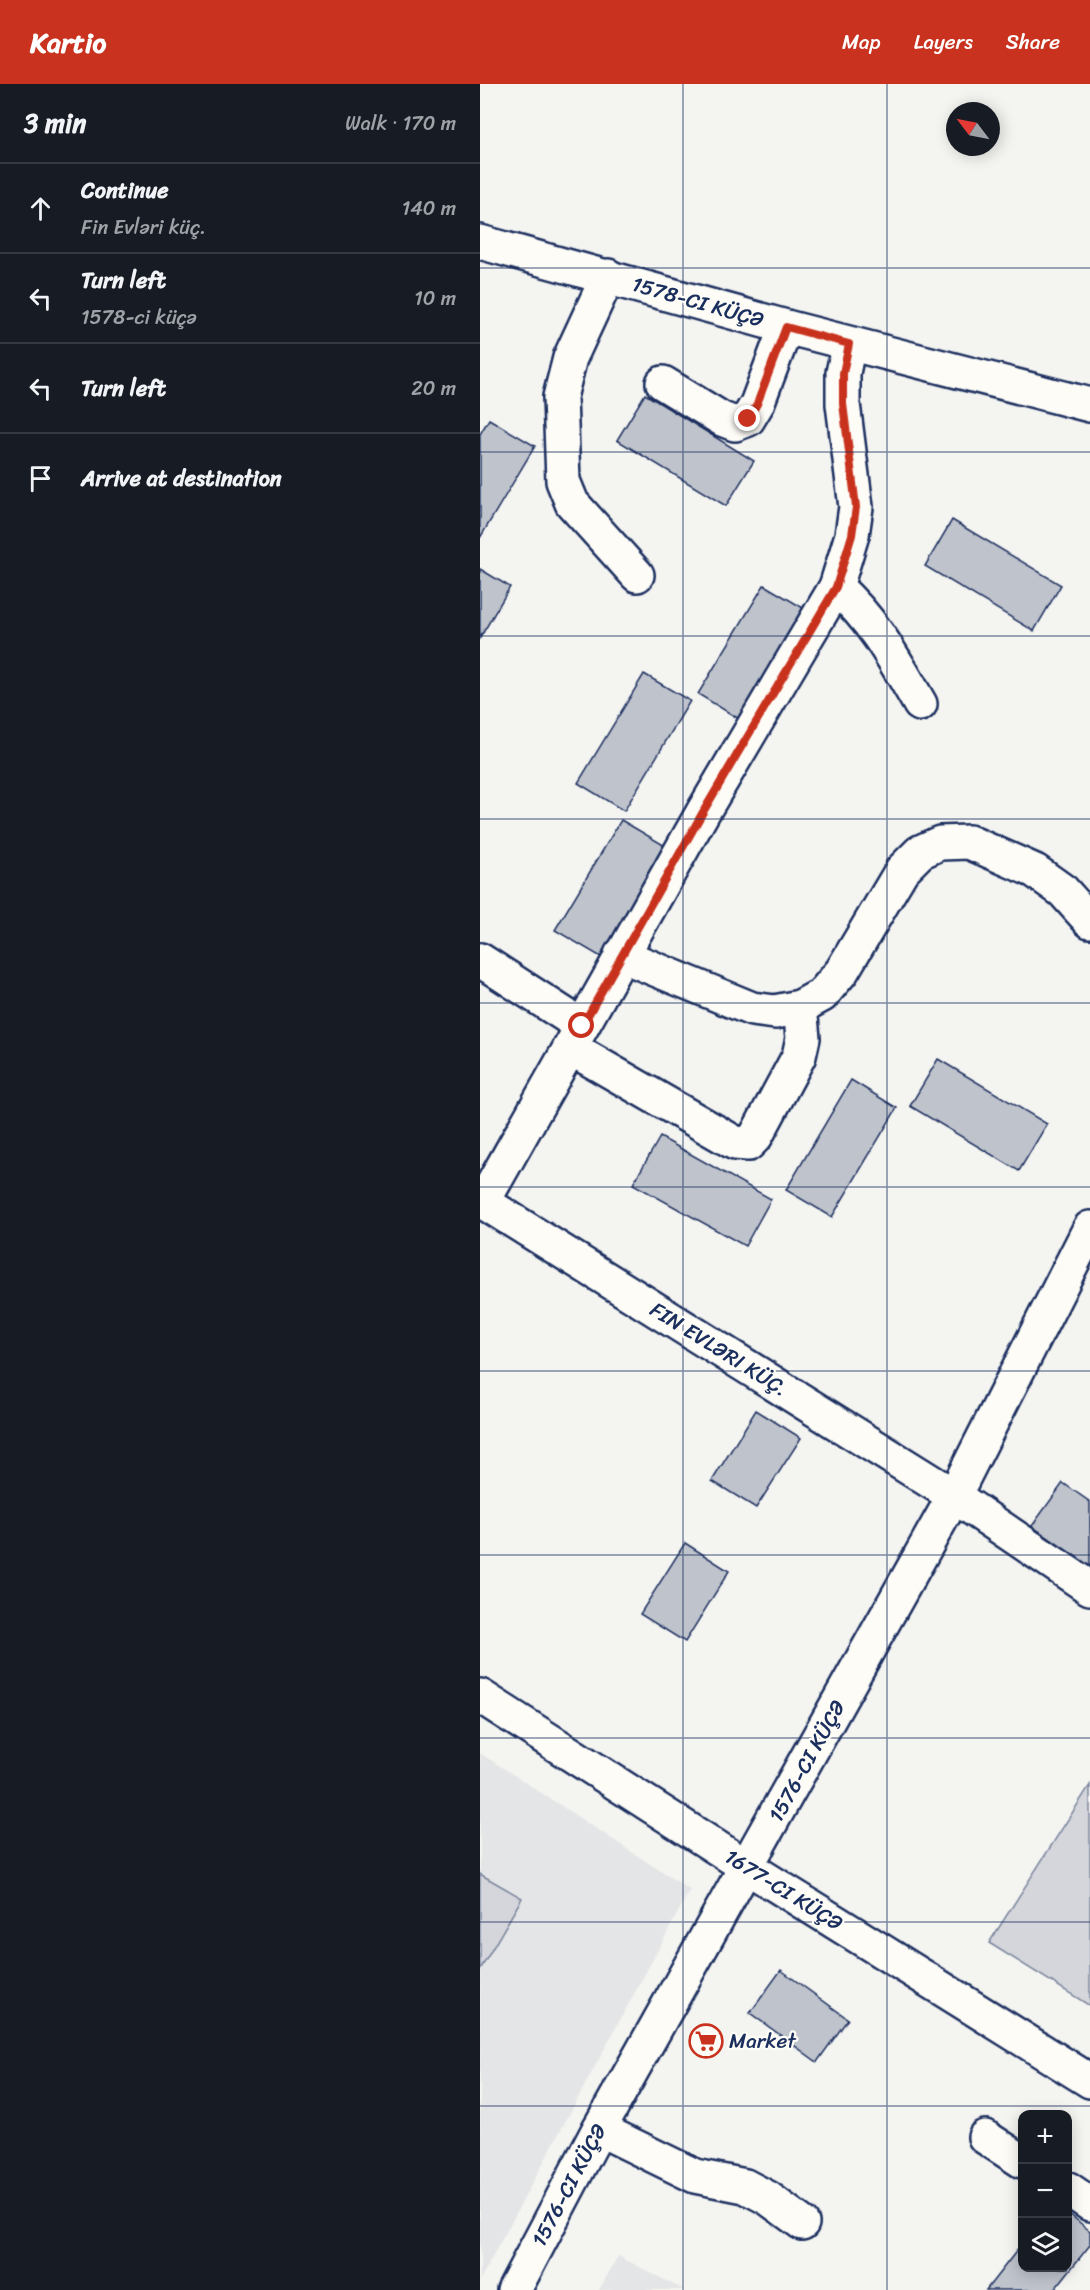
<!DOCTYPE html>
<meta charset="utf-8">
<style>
body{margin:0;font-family:Sriracha,sans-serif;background:#20242c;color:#f1f3f6}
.controls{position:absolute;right:18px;bottom:18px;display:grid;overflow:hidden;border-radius:12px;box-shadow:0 3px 15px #0003}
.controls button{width:54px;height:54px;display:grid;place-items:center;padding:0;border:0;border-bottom:2px solid #363941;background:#171b24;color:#f1f3f6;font:30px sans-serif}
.compass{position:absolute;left:466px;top:18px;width:54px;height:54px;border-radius:50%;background:#171b24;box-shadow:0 3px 15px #0003;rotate:302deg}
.stop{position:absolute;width:18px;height:18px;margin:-14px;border:4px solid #c8321e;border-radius:50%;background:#fff}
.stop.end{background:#c8321e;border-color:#fff;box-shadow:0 2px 6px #0008}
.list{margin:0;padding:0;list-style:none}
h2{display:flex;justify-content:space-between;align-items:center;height:78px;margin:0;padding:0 24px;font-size:26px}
h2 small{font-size:20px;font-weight:400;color:#9ea1a6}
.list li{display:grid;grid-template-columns:39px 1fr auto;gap:18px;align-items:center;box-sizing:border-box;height:90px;padding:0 24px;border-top:2px solid #363941}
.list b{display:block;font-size:22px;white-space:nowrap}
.list p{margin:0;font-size:20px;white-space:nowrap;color:#9ea1a6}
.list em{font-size:20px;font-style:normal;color:#9ea1a6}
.icon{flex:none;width:33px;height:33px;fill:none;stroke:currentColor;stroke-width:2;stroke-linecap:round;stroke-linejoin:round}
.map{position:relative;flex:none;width:610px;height:2206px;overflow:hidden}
header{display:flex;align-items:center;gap:36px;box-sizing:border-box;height:84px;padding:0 30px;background:#c8321e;color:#fff}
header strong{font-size:28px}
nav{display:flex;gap:33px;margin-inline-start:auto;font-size:21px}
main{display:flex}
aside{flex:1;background:#171b24}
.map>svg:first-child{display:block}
</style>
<header>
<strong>Kartio</strong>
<nav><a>Map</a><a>Layers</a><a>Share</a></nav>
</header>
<main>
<aside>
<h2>3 min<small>Walk · 170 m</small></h2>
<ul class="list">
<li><svg class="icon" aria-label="ahead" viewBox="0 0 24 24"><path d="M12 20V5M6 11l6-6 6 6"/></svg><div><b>Continue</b><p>Fin Evləri küç.</p></div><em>140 m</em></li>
<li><svg class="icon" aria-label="left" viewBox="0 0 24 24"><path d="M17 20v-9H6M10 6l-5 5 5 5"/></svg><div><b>Turn left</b><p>1578-ci küçə</p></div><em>10 m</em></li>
<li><svg class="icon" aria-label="left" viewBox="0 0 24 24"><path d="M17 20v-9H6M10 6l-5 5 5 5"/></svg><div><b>Turn left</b></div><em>20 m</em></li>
<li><svg class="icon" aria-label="arrive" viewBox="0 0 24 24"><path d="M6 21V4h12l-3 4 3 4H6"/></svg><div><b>Arrive at destination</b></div></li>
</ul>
</aside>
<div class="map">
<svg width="610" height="2206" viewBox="0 0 610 2206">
<rect width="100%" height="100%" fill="#f4f4f1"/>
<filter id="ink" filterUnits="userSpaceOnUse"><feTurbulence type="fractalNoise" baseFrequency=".0167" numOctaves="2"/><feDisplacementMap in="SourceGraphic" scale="12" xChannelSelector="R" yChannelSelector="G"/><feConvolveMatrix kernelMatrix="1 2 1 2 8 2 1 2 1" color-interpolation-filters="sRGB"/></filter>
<g filter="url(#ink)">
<g fill="#e4e5e6">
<polygon points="0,1669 210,1806 0,2196"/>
<polygon points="138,2172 204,2206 119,2206"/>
</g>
<g fill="#d4d6db" stroke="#78829c" stroke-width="1.5">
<polygon points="610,1701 610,1922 509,1859"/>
<polygon points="0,1790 42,1814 0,1886"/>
</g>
<g fill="#bfc3cc" stroke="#1b2f5e" stroke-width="1.5">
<polygon points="165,310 274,377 246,422 137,356"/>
<polygon points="9,335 55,362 0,454 0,350"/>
<polygon points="472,436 581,501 554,547 445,482"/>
<polygon points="0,485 30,503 0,554"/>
<polygon points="284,501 330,528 264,638 218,610"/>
<polygon points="164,590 210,617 144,727 98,699"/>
<polygon points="141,736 187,763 121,873 75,846"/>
<polygon points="458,975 567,1040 539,1087 430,1022"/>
<polygon points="371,996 417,1024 352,1133 306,1106"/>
<polygon points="180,1053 291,1115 265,1162 153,1100"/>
<polygon points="276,1326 321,1354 276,1424 232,1397"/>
<polygon points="583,1399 610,1418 610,1483 552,1442"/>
<polygon points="205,1459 249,1487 205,1558 160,1530"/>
<polygon points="301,1886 368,1935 337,1978 270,1929"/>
<polygon points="588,2129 610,2147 610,2161 574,2206 506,2206 542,2160 542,2184 588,2184"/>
</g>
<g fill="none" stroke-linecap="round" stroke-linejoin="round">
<defs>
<g id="minor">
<polyline points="0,158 306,243 610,321"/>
<polyline points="128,192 90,274 80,313 83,397 92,419 157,491"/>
<polyline points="183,299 242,335 255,340 268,335 277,320 306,243"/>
<path d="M356,503C395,538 414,575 440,620"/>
<polyline points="141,871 272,925 295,928 320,923 342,911 362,887 422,786 440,768 460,759 489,758 555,787 583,807 610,837"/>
<polyline points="0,876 102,942"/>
<polyline points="90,964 255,1059 268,1060 276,1052 319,972 323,954 320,923"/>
<polyline points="0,1116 474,1412 610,1504"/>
<polyline points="3,1118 223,728 356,503 372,451 376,423 363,320 363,289 369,260"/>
<polyline points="0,1612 267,1783 610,1997"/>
<polyline points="119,2045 215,2092 265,2102 288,2114 322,2139"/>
<polyline points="505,2053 542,2077"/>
<polyline points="588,2105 610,2120"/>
<polyline points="34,2206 119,2045 474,1412 610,1144"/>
</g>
</defs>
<use href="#minor" stroke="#1b2f5e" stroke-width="38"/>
<use href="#minor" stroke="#fdfcf7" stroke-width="33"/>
</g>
</g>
<g fill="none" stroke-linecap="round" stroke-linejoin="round" filter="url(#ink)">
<polyline stroke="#c8321e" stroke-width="8" points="102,942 223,728 356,503 372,451 376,423 363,320 363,289 369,260 306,243 277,320 268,335"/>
</g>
<path fill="none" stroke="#1b2f5e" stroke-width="1.5" stroke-opacity="0.55" d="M203,0V2206M407,0V2206M0,184H610M0,368H610M0,552H610M0,735H610M0,919H610M0,1103H610M0,1287H610M0,1471H610M0,1654H610M0,1838H610M0,2022H610"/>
<defs>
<symbol id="supermarket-ring" viewBox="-11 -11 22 22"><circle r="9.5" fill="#fdfcf7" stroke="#c8321e" stroke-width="1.5"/><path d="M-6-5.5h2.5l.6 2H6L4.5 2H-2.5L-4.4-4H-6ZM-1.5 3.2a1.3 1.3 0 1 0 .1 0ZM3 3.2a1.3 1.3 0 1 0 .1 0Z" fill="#c8321e"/></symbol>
</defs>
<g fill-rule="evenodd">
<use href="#supermarket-ring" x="207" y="1938" width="38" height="38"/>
</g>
<g text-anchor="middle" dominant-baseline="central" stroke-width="4.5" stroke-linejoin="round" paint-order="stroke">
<g font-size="21" fill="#1b2f5e" stroke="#fdfcf7">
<text transform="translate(218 218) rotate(16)">1578-CI KÜÇƏ</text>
<text transform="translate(239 1265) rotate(32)">FIN EVLƏRI KÜÇ.</text>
<text transform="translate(327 1677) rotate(-61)">1576-CI KÜÇƏ</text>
<text transform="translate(304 1806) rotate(32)">1677-CI KÜÇƏ</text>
<text transform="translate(89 2101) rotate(-62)">1576-CI KÜÇƏ</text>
</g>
<g font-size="21" fill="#1b2f5e" stroke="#fdfcf7" text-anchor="start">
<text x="249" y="1957">Market</text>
</g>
</g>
</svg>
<div class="controls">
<button>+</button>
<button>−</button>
<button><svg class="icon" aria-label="layers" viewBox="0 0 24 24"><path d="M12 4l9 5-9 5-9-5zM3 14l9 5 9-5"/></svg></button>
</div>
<svg class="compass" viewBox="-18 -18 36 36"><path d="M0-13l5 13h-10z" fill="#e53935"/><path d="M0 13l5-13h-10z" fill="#9ea1a6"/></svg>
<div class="stop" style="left:102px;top:942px"></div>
<div class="stop end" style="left:268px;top:335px"></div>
</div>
</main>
